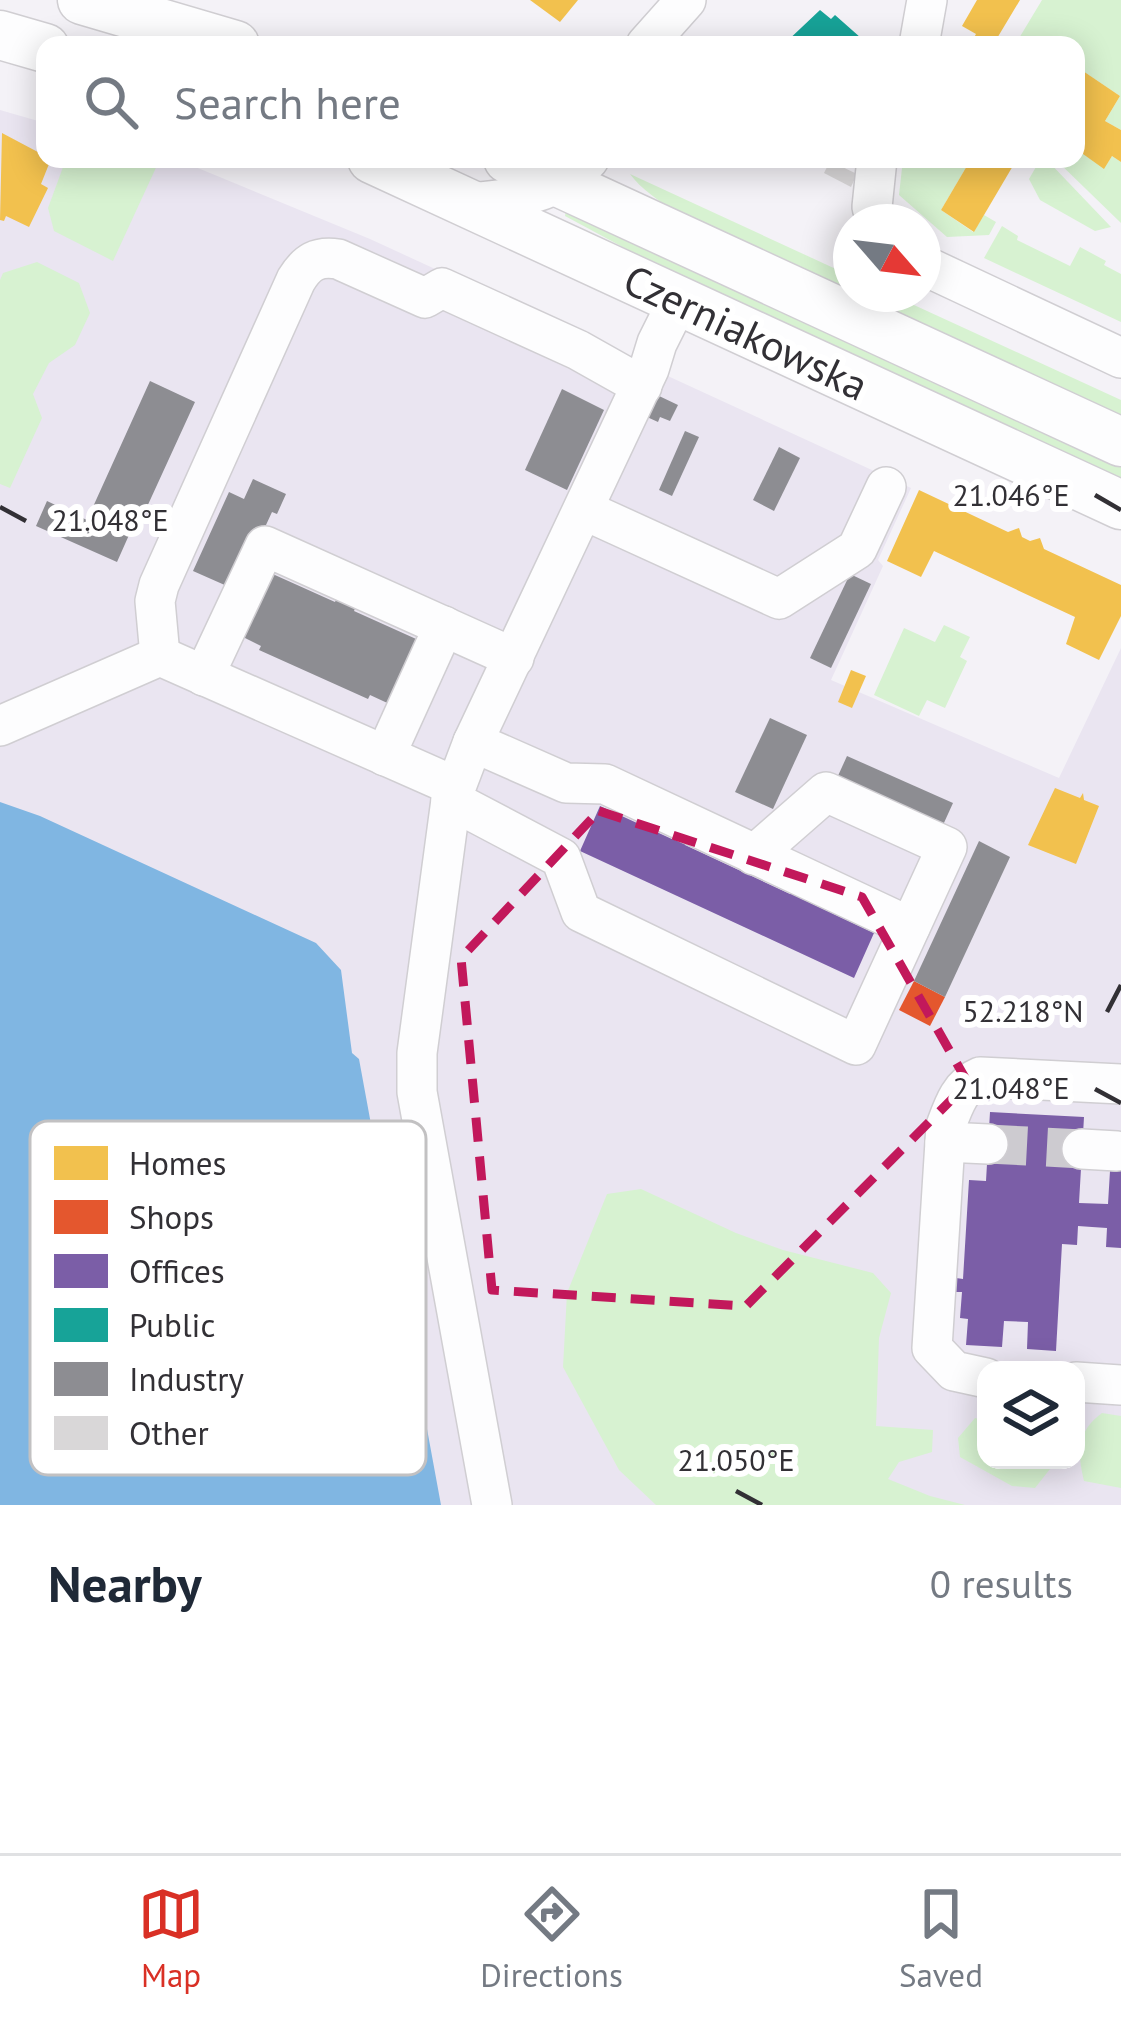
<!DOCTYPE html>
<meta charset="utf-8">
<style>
body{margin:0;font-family:"PT Sans",sans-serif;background:#f6f6f7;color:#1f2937}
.controls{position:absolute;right:36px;bottom:36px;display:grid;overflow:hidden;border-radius:24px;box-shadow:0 6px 30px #0003}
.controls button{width:108px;height:108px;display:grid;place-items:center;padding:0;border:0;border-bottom:3px solid #e0e1e3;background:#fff;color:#1f2937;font:60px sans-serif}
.compass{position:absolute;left:833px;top:204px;width:108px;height:108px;border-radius:50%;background:#fff;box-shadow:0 6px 30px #0003;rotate:118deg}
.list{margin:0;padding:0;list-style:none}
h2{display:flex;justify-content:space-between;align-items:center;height:156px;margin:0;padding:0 48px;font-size:51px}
h2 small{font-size:39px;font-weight:400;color:#747a83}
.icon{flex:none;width:66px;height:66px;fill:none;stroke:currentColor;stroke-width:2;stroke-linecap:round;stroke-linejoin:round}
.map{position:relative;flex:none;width:1121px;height:1505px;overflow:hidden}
.search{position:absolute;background:#fff;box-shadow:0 6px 30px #0003;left:36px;right:36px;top:36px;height:132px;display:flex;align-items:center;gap:30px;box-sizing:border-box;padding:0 42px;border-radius:24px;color:#747a83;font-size:45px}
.sheet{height:348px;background:#fff}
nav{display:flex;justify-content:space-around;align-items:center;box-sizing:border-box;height:168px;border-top:3px solid #e0e1e3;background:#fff;font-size:33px;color:#747a83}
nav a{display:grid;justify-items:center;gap:6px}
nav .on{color:#d93025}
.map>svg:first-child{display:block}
</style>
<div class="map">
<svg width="1121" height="1505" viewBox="0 0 1121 1505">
<rect width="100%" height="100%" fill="#f4f2f7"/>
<path fill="#eae5f1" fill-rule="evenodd" d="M0,110L45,123V159H176L370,239L911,488L878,560L883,566L831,680L1059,778L1121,648V1505H0ZM986,1370H1076V1460H986Z"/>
<g fill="#d7f2d1">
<polygon points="1042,0 1121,0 1121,130 1105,121 1120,96 1081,70 1076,77 1076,45 1015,45"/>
<polygon points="1076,149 1104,168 1112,156 1121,162 1121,223 1055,159 1076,159"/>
<polygon points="66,159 160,159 113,261 54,231 48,208"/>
<polygon points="894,159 971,159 941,210 973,232 984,215 996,222 989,235 947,237 899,195 902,168 892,165"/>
<polygon points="1046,159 1111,227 1095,231 1040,200 1029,179 1040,160"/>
<path d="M630,174L851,276V293C797,268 663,220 630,174Z"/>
<polygon points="566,210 1121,465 1121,481 658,266 565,216"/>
<polygon points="1002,226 1018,236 1017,240 1070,266 1080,247 1106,261 1104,265 1121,274 1121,322 984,258"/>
<polygon points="37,262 79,283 90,313 75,345 49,363 33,394 42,418 10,488 0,484 0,280 3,273"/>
<polygon points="854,294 890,294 1121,400 1121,417"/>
<polygon points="944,625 970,637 960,657 967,661 945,708 927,700 919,716 874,695 904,628 935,642"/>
<polygon points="641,1189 736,1233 783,1250 873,1273 891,1293 879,1338 876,1426 933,1430 932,1452 899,1462 888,1479 930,1496 965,1505 656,1505 619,1470 563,1367 567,1293 607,1194"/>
<path d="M1102,1413L1121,1416V1488L1084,1481C1077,1453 1077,1431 1102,1413Z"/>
<polygon points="975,1418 986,1421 986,1460 1053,1460 1054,1464 1035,1488 1012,1486 960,1457 958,1438"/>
</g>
<polygon fill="#80b6e2" points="0,802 40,816 316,943 341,970 352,1053 359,1059 441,1505 0,1505"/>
<g fill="#f2c14e">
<polygon points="530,0 578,0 560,22"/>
<polygon points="977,0 1020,0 993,45 971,43 976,34 962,26"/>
<polygon points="1080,69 1120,96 1105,121 1121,130 1121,162 1112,156 1104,169 1076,149 1076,126 1084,112 1076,108 1076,77"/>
<polygon points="2,133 51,159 41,184 48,188 29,227 6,216 4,221 0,220"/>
<polygon points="971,159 1017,159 974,232 941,210"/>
<polygon points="919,490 1008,532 1019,528 1022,537 1030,541 1040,538 1044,549 1121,585 1121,616 1099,660 1066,644 1075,617 934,551 921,577 887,561"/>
<polygon points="851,670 866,676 852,708 838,702"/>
<polygon points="1055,788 1080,798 1083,793 1084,800 1099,806 1076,864 1028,845"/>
</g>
<polygon fill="#e4572e" points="914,981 945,997 930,1026 899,1010"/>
<g fill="#7b5ea7">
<polygon points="600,806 674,840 676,836 686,841 685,845 790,894 791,890 802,895 800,898 874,933 854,978 580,851"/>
<polygon points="990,1112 1084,1117 1079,1203 1108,1204 1110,1171 1116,1172 1117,1150 1121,1150 1121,1248 1106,1247 1107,1228 1092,1227 1078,1226 1077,1245 1062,1244 1056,1351 1027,1349 1028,1322 1004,1321 1002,1347 966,1345 968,1319 960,1318 962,1292 955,1292 956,1278 963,1279 969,1180 986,1181"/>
</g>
<polygon fill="#17a398" points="820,10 831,19 835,15 861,38 860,45 783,45"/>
<g fill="#8d8d92">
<polygon points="150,381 195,402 141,520 137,517 117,562 36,526 47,501 87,520"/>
<polygon points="562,389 604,410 567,490 525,470"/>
<polygon points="657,395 678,405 670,421 660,417 658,422 647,417"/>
<polygon points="685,431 699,437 672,496 659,490"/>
<polygon points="779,447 800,458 774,511 753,500"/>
<polygon points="253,479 286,494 277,514 272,512 236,590 193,571 229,492 244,499"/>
<polygon points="266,571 335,602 337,598 356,606 354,611 425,643 396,707 370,695 368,699 259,650 261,646 237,634"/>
<polygon points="850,574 871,584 831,668 810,658"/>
<polygon points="770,718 807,735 773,809 735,792"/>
<polygon points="847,756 953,803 943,825 837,778"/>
<polygon points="979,841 1010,857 945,997 914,981"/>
</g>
<polygon fill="#d9d7d8" points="830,161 857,174 851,187 824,173"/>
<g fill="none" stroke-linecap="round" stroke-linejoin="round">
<polyline stroke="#cdcbd0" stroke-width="39" stroke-dasharray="39 20" stroke-linecap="butt" points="988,1144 1082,1149"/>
<defs>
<g id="minor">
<polyline points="646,45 686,0"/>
<polyline points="919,45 927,0"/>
<path d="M468,203C512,200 559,193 589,159"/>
<polyline points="877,222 872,207 877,159"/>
<polyline points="923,265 1121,358"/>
<polyline points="678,301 657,343 649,369 473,742 451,800 561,858 581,912 856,1045 947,847 826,792 754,855"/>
<polyline points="584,510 779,599 857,549 886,487"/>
<path d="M160,656L155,601L159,585L296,280C307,262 317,256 338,259L425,298L442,288L578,350L642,386"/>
<polyline points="204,676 265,546 514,658"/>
<polyline points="0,726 160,656 454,786"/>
<polyline points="473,742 566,783 605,784 910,927"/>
<polyline points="385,756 444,626"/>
<polyline points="451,800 417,1053 417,1092 492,1505"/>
<polyline points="945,1142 988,1144"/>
<polyline points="1082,1149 1117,1151"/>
<path d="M986,1378L954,1371L932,1348L946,1126C953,1107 960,1085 980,1077L1121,1084"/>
<polyline points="1076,1382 1121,1385"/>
</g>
<g id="major">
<polyline points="82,0 235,45"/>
<polyline points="0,35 45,48"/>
<polyline points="372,159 1121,505"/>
<polyline points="508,159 1121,442"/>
</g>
</defs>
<use href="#minor" stroke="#d0ced2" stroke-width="42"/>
<use href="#major" stroke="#d0ced2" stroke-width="51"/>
<use href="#minor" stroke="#fdfdfe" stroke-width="39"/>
<use href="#major" stroke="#fdfdfe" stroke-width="48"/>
</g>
<path fill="none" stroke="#c2185b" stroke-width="9" stroke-dasharray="24 15" stroke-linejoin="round" d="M599,811L862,897L968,1083L746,1306L492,1290L461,958Z"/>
<path fill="none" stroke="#323035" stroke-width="4.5" d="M1095,495L1121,510M0,507L26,521M1107,1012L1121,985M1095,1089L1121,1103M736,1491L762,1505"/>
<g text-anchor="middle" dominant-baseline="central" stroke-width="12" stroke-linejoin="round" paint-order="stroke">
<g font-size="42" fill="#323035" stroke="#fff">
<text transform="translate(746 332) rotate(25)">Czerniakowska</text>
</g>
</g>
<rect x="30" y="1121" width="396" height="354" rx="18" fill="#fff" stroke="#c2c1c2" stroke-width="3"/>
<rect x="54" y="1146" width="54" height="34" fill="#f2c14e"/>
<rect x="54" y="1200" width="54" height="34" fill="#e4572e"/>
<rect x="54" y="1254" width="54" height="34" fill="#7b5ea7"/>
<rect x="54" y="1308" width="54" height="34" fill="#17a398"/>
<rect x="54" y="1362" width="54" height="34" fill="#8d8d92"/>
<rect x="54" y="1416" width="54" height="34" fill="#d9d7d8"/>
<g font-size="33" fill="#323035">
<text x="129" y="1175">Homes</text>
<text x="129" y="1229">Shops</text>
<text x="129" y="1283">Offices</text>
<text x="129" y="1337">Public</text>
<text x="129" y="1391">Industry</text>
<text x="129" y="1445">Other</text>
</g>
<g font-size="30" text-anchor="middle" fill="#323035" stroke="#fff" stroke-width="12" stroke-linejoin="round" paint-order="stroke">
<text x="1011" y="506">21.046°E</text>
<text x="110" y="531">21.048°E</text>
<text x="1023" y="1022">52.218°N</text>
<text x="1011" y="1099">21.048°E</text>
<text x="736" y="1471">21.050°E</text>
</g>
</svg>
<div class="controls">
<button><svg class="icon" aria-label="layers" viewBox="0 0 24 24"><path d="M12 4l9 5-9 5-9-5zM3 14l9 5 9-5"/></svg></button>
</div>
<svg class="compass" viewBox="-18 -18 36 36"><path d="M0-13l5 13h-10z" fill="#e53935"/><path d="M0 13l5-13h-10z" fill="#747a83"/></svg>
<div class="search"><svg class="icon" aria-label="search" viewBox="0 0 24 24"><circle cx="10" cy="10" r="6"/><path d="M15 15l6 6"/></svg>Search here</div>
</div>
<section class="sheet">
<h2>Nearby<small>0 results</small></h2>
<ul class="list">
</ul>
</section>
<nav>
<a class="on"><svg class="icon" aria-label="map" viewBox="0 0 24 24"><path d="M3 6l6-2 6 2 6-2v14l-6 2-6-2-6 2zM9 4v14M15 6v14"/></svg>Map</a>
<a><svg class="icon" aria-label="directions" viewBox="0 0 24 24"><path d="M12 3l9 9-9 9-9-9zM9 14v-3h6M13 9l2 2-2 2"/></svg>Directions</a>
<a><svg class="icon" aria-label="saved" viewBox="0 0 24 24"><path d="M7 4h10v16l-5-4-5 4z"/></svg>Saved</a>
</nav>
